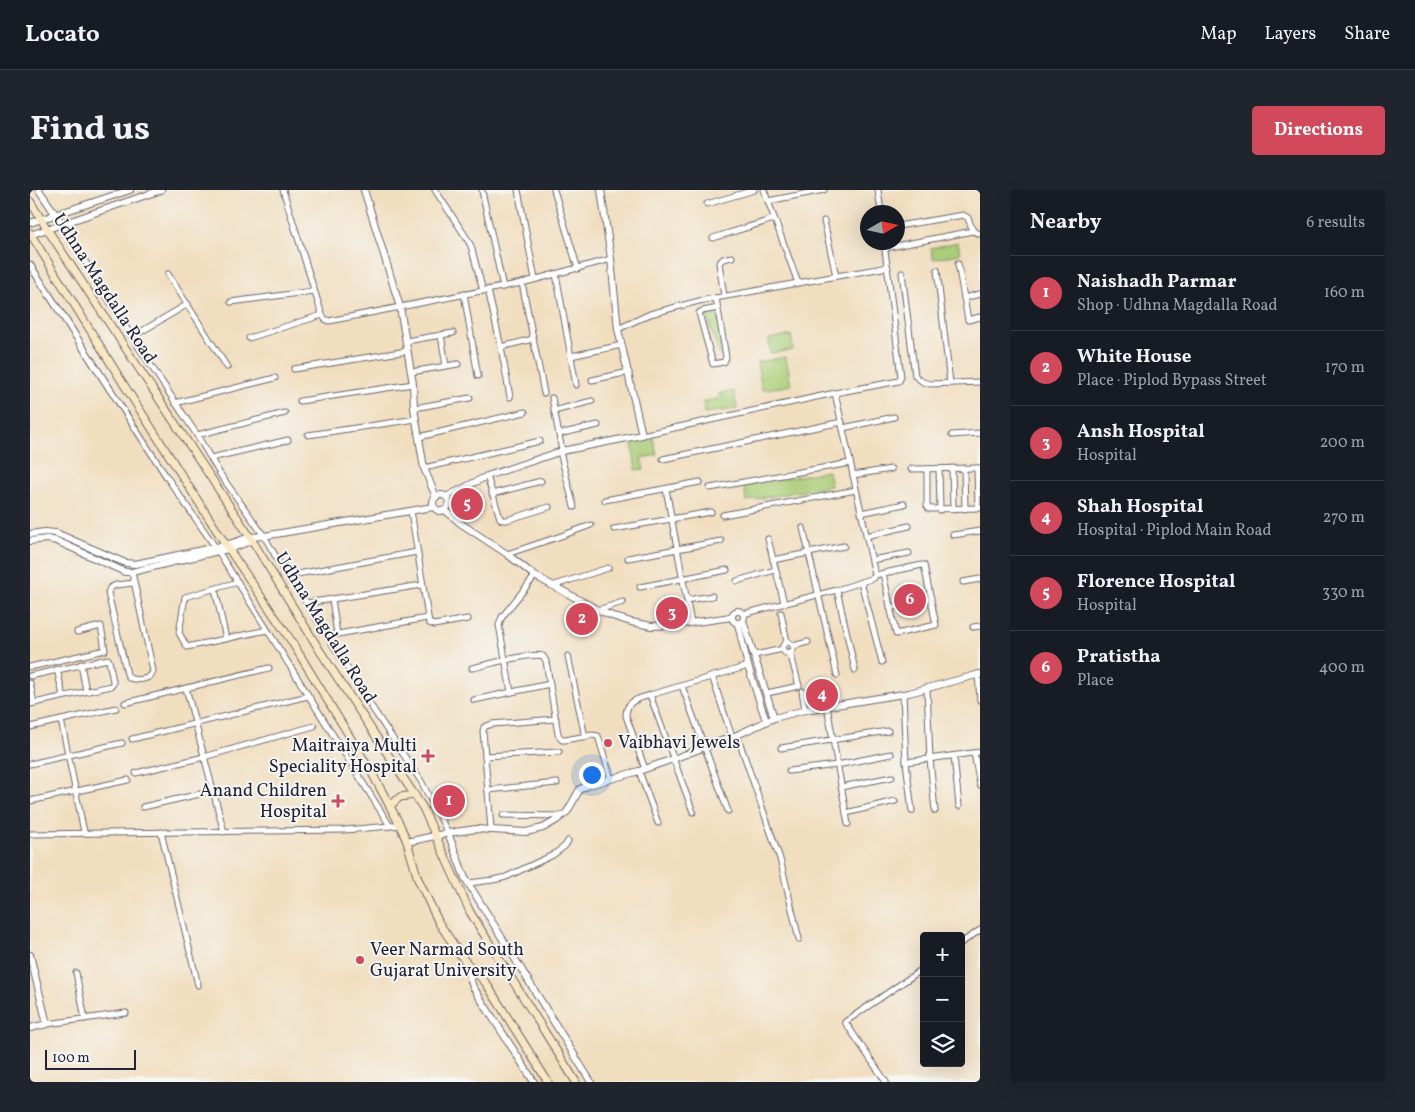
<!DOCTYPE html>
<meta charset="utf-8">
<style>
body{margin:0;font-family:Vollkorn,serif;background:#20242c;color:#f1f3f6}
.controls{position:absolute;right:15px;bottom:15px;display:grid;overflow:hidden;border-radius:5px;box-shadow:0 5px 20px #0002}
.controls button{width:45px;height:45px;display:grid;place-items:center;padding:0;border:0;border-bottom:1px solid #363941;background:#171b24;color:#f1f3f6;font:25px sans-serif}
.compass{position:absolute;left:830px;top:15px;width:45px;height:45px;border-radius:50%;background:#171b24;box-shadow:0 5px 20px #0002;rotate:81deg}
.scale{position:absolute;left:15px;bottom:12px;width:91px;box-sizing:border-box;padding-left:5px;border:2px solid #22223b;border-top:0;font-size:14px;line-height:18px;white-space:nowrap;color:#22223b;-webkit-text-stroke:4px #f6f6f2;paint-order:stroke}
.you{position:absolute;left:561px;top:584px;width:18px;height:18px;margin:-12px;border:4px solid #fff;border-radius:50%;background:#1a73e8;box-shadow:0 0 0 8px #1a73e833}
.badge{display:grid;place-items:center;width:32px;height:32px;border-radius:50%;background:#d1495b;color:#fff;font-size:16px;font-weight:700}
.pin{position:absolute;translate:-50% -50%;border:2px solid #fff;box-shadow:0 1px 5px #0006}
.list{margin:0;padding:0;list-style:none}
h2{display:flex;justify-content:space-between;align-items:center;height:65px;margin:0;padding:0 20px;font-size:21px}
h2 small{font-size:16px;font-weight:400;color:#9ea1a6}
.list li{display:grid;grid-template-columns:32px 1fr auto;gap:15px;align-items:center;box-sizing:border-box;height:75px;padding:0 20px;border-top:1px solid #363941}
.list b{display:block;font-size:19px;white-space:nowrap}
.list p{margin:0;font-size:16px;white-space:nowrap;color:#9ea1a6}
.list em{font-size:16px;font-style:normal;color:#9ea1a6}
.icon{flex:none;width:28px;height:28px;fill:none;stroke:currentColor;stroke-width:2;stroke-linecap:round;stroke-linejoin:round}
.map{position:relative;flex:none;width:950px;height:892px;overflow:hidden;border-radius:5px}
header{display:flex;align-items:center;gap:30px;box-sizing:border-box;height:70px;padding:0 25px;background:#171b24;border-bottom:1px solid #363941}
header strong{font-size:24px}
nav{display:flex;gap:28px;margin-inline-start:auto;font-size:18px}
.intro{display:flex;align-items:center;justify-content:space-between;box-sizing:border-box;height:120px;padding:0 30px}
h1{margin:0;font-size:35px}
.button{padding:12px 22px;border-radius:5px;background:#d1495b;color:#fff;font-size:18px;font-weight:700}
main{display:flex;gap:30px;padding:0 30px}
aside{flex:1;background:#171b24;border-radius:5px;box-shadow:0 5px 20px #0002}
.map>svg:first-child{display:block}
</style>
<header>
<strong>Locato</strong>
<nav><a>Map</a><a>Layers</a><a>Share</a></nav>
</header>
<div class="intro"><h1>Find us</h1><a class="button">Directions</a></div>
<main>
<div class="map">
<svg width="950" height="892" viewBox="0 0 950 892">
<rect width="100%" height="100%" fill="#f6f6f2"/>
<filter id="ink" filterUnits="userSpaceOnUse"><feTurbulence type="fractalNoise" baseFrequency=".02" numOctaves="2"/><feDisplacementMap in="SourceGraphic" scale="10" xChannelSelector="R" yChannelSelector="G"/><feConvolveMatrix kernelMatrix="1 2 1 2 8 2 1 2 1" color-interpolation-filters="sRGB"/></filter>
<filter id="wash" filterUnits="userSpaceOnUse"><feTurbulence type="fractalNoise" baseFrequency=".0096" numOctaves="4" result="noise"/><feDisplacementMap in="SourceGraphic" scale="20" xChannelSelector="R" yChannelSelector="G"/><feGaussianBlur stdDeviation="1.12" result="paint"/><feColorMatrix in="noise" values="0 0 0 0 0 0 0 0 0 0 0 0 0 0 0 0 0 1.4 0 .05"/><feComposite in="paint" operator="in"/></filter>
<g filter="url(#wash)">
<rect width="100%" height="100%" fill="#f1debf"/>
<g fill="#aace77" stroke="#667859">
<polygon points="928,52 930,64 903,69 901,58"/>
<polygon points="687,123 697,165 690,166 676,125"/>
<polygon points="761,145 763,160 740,163 739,149"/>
<polygon points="756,167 761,195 732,200 727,172"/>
<polygon points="704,201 707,219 674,223 673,212 690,208 689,203"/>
<polygon points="623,248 627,265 611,268 614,279 606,280 602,252"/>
<polygon points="798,281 801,296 716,311 714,295"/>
</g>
</g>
<g filter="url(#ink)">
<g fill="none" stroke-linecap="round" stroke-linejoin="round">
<defs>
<g id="minor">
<polyline points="253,0 292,125 295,129 299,131 492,93 581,69"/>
<polyline points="405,0 436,47 441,56 453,101"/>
<polyline points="488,0 505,89"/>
<polyline points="524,0 548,79"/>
<polyline points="734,0 768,93 858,77"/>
<polyline points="848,0 851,22"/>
<polyline points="452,1 473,97"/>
<polyline points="738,11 794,0"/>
<polyline points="677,14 724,0"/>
<polyline points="794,31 806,86"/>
<polyline points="32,34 102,147 167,245 190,284 234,346 257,386 277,413 341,516 391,591 418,643"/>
<polyline points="868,36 933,25 938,28 943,41 950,44"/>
<polyline points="683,48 744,29"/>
<polyline points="855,58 943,41"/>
<polyline points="928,74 938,130 950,127"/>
<polyline points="907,80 920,193"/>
<polyline points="872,83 885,186 893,192 900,194 950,192"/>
<polyline points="138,84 197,177"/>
<polyline points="526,84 546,195"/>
<polyline points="492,93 514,203"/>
<polyline points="458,100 471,157 480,207"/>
<polyline points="434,104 448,186"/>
<polyline points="694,106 689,73 693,69 702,67"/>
<polyline points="686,108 696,167 694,172 683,174 669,123 672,121 688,118"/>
<polyline points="934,108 950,104"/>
<polyline points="201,112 284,101"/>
<polyline points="588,139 620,124 669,111 768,93"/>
<polyline points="102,147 158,114"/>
<polyline points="219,148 292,125"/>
<polyline points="376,151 423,143"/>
<polyline points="471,157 503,149"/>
<polyline points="541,166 592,155"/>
<polyline points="416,176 428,174"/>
<polyline points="264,179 377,161"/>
<polyline points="381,182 416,176 411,145"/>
<polyline points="562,190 599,182"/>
<polyline points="83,204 136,286 188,361 360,636 370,635"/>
<polyline points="522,208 532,261"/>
<polyline points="270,211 383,194"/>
<polyline points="145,213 245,188"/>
<polyline points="384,218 440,208"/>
<polyline points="524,221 562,211"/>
<polyline points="813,238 864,227"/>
<polyline points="529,244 568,235"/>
<polyline points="167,245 255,223"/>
<polyline points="278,245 386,229"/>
<polyline points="612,245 805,203 869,191 871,187 854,52"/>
<polyline points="922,245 950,243"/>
<polyline points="389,247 495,222"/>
<polyline points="530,262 544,317"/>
<polyline points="181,268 258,250"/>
<polyline points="633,269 812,232"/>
<polyline points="394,278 510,251"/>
<polyline points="922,278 923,319"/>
<polyline points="934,278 935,319"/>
<polyline points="947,278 948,318"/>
<polyline points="881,279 950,278"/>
<polyline points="897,279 897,316 899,319 950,318"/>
<polyline points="909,279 910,320"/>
<polyline points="823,285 861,279"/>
<polyline points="457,286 470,328 472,330 477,330 519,317"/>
<polyline points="680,298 820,273"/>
<polyline points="636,299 661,433"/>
<polyline points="462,304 511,291"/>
<polyline points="575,310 670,292"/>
<polyline points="381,321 399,433 404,435 438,429"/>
<polyline points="831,323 874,314"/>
<polyline points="693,325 826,300"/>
<polyline points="773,338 807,485"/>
<polyline points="584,339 681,322"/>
<polyline points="923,345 950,341"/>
<polyline points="836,346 879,336"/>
<polyline points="738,349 754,413"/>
<polyline points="477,364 531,346 561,335"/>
<polyline points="598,368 691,351"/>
<polyline points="743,370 814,356"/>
<polyline points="842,370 879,363"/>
<path d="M102,382L123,481C121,490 107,491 99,488L97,484L78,403L80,398L86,395L104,393"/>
<polyline points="845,385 892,375 894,375 906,435 866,444 853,383"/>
<polyline points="257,386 387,362"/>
<polyline points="707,391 745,380"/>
<polyline points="208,392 155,407 149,443 157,457 237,440"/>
<polyline points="831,392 852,472"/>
<polyline points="933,392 950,389"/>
<polyline points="522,396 578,378"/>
<polyline points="610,397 697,380"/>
<polyline points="185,399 196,449"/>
<polyline points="807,400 825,480"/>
<polyline points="302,409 307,444"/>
<polyline points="657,410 682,406"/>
<polyline points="277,413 392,395"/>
<polyline points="860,418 901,408"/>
<polyline points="568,420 593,412"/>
<polyline points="751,423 757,452"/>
<polyline points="713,424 807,400 844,388 845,385 805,203"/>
<polyline points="943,437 950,436"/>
<polyline points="297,446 397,428"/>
<circle cx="758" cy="458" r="5.5"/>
<polyline points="763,456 778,452"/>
<polyline points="725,465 753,459"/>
<polyline points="538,466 555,547"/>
<polyline points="51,474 56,501"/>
<polyline points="0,477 75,460 71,436 47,442"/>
<path d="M442,478C458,475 499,462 513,466L516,471L528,544L532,550H535L562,545L568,546L581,589"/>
<polyline points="27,479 33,506"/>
<polyline points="948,484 950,510"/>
<polyline points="0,486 78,469 79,471 83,491 83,494 81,496 0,514"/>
<polyline points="682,486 702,547"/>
<polyline points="0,493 4,513"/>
<polyline points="652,496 698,621"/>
<polyline points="156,498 194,642"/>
<polyline points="897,498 900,569 905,621"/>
<polyline points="772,501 775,520"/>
<polyline points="481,502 469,435 472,427 505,386"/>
<polyline points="737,503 769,496 760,462"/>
<polyline points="873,504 876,572 882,621"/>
<polyline points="620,505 663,622"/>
<polyline points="444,510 520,494"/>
<polyline points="95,513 239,478"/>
<polyline points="797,516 818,634"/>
<polyline points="31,530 54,642"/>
<polyline points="0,537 86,518"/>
<polyline points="707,545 750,669 769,749"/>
<polyline points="102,549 278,506"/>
<polyline points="751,558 858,541"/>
<polyline points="944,563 950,595"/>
<polyline points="455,566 529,562"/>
<polyline points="924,566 929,616"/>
<polyline points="876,572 950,562"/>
<polyline points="0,574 92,553"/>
<path d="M615,579L596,526C596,510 608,509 620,505L718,476"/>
<polyline points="609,581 628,633"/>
<polyline points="759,581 807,575 861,564"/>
<polyline points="106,583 174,567 284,536"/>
<polyline points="811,597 862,587"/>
<polyline points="458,600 527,593"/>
<polyline points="0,611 98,590"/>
<polyline points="113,617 183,601"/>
<polyline points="816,623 865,611"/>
<polyline points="473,625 532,626"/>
<polyline points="461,639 453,541 454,537 462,534 526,529"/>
<polyline points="131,642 168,795"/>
<polyline points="0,644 315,640 360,636"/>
<polyline points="439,693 463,690 476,687 523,665 535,656 538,651"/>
<polyline points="931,753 950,740"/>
<polyline points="46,783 55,829"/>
<polyline points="17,834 96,823"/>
<polyline points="856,892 815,832 894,778"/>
</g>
<g id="tertiary">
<polyline points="9,0 32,34"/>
<polyline points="334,0 370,117 383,194 384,218 394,278 406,307"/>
<polyline points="0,33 100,0"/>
<polyline points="0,45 131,0"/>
<polyline points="0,75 83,204"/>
<circle cx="411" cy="313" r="8"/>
<polyline points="416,307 457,286 532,261 612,245 588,139 581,69 571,0"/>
<polyline points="415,320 430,333 477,364 505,386 568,420 585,427 601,432 622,436 646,435 701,427"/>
<polyline points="0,344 15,342 26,343 86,369 96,373 105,374 196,355 220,347 234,346 403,317"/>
<polyline points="0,351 17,349 27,351 95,382 102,382 188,361 200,359 223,350"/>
<circle cx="708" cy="427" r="6"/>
<polyline points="713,431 744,528"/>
<polyline points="708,434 718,476 736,531"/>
<polyline points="418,643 435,688 561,892"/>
<polyline points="377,652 418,643 446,639 496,642 513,638 527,630 537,622 550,599 559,595 609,581 643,569 707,545 744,528 775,520 879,503 950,484"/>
<polyline points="0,765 17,834 0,838"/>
<polyline points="435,772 443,797 504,892"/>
</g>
<g id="secondary">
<polyline points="0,11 17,39 222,350 290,461 393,618 440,722 546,892"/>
<polyline points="0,43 96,198 196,355 260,449 342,583 370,635 377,652 388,689 409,733 434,770 456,793 518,892"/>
<polyline points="360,616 370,607 385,605"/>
</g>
</defs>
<use href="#minor" stroke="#6a6469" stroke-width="7"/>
<use href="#tertiary" stroke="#6a6469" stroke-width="8"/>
<use href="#secondary" stroke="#6a6469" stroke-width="9"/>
<use href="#minor" stroke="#fff" stroke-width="5"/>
<use href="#tertiary" stroke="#fff" stroke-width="6"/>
<use href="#secondary" stroke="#f9e7c3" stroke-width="7"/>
</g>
</g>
<g fill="#d1495b" stroke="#f6f6f2" stroke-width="2">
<circle cx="578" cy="553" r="5"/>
<path d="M395.5 558.5h5v5h5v5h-5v5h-5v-5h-5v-5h5z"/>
<path d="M305.5 603.5h5v5h5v5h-5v5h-5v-5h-5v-5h5z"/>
<circle cx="330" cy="770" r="5"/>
</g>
<g text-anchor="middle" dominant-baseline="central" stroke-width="4" stroke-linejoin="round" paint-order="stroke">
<g font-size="18" fill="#22223b" stroke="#f6f6f2">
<text transform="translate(74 99) rotate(57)">Udhna Magdalla Road</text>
<text transform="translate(295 438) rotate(58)">Udhna Magdalla Road</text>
</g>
<g font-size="18" fill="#22223b" stroke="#f6f6f2" text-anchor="start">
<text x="588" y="553">Vaibhavi Jewels</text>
<text x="387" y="556" text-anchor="end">Maitraiya Multi<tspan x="387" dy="21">Speciality Hospital</tspan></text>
<text x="297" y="601" text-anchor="end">Anand Children<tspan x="297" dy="21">Hospital</tspan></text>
<text x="340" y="760">Veer Narmad South<tspan x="340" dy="21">Gujarat University</tspan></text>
</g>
</g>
</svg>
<div class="controls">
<button>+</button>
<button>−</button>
<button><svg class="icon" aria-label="layers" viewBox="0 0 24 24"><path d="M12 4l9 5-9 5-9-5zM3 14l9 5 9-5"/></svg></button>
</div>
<svg class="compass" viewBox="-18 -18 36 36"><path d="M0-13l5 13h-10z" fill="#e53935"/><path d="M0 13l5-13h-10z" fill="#9ea1a6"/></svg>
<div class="scale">100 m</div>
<div class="you"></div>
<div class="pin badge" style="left:419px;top:611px">1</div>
<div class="pin badge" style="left:552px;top:429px">2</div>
<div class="pin badge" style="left:642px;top:423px">3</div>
<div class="pin badge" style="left:792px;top:505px">4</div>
<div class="pin badge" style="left:437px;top:314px">5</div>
<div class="pin badge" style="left:880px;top:410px">6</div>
</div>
<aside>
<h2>Nearby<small>6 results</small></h2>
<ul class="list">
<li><span class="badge">1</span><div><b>Naishadh Parmar</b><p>Shop · Udhna Magdalla Road</p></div><em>160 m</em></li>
<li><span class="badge">2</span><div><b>White House</b><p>Place · Piplod Bypass Street</p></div><em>170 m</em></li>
<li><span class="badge">3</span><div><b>Ansh Hospital</b><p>Hospital</p></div><em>200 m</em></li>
<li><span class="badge">4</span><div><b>Shah Hospital</b><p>Hospital · Piplod Main Road</p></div><em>270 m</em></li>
<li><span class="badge">5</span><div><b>Florence Hospital</b><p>Hospital</p></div><em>330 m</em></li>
<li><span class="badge">6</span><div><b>Pratistha</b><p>Place</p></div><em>400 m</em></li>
</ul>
</aside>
</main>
